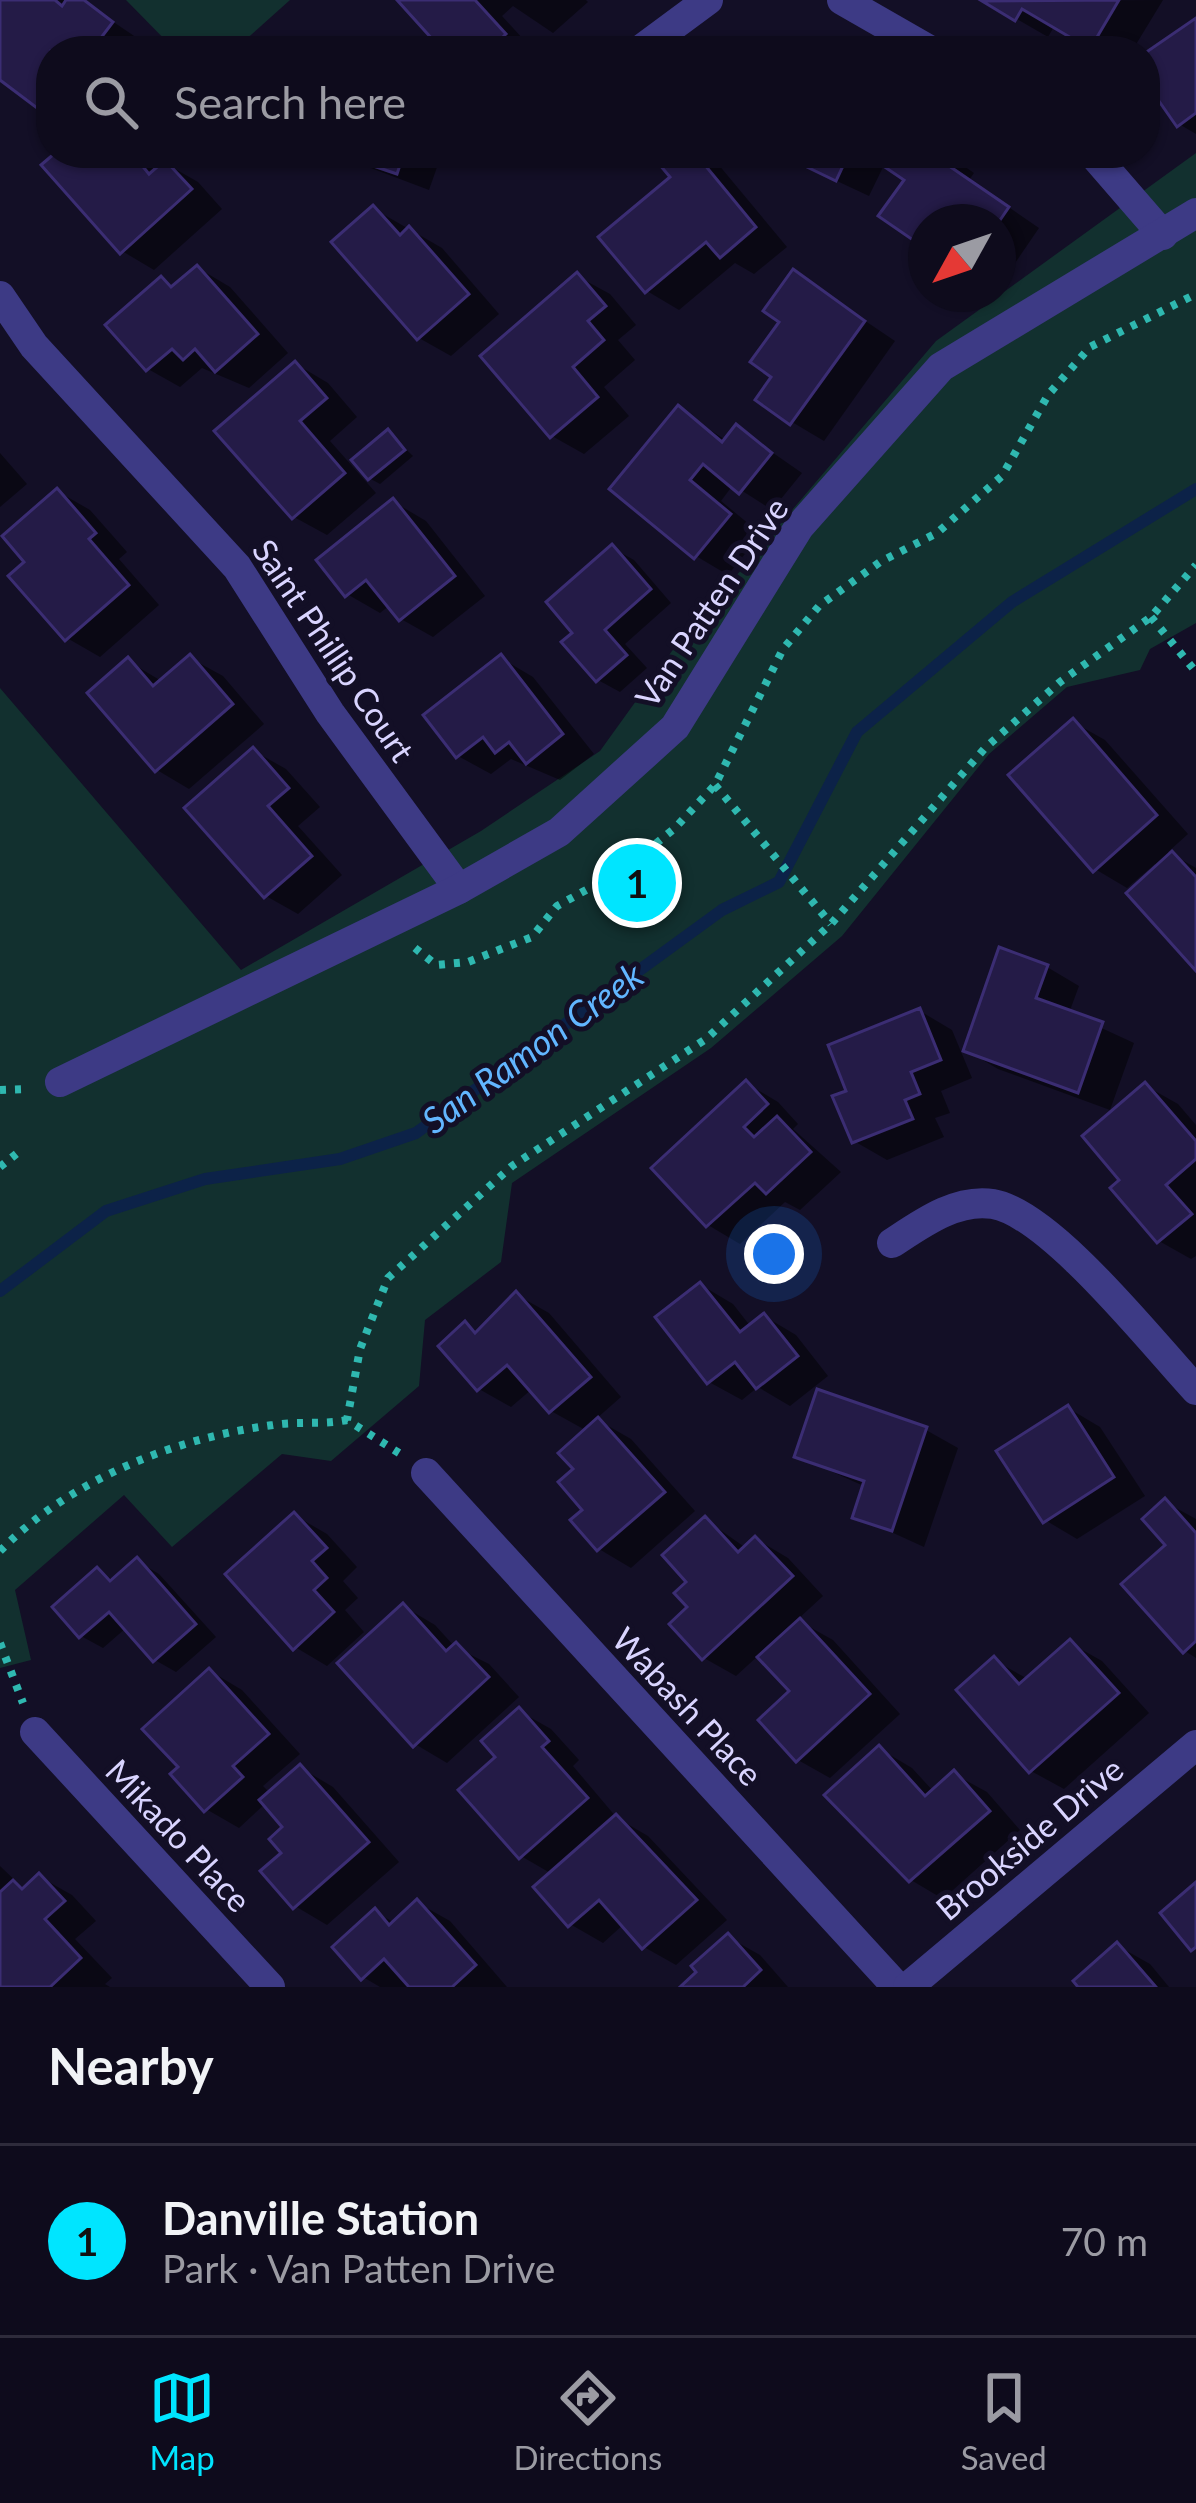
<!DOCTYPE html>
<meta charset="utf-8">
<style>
body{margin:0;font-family:Lato,sans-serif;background:#1c1929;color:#f1f3f6}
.compass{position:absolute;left:908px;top:204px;width:108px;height:108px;border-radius:50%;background:#0e0b1c;box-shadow:0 3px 9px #0004;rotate:230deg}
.you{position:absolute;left:774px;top:1254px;width:42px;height:42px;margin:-30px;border:9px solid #fff;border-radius:50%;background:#1a73e8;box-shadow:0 0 0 18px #1a73e833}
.badge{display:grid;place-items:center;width:78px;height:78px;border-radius:50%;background:#00e5ff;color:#111;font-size:39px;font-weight:700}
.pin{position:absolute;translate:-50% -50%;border:6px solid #fff;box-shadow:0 3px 12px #0006}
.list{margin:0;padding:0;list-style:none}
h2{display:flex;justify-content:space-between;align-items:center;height:156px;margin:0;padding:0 48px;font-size:51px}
h2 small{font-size:39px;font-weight:400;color:#9b9ba3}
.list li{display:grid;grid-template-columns:78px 1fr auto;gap:36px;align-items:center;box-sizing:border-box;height:192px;padding:0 48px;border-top:3px solid #2e2b3b}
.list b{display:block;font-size:45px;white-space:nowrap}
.list p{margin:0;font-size:39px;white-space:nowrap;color:#9b9ba3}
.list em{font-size:39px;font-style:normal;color:#9b9ba3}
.icon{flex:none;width:66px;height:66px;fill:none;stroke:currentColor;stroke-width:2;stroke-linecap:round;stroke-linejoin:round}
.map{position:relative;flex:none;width:1196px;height:1987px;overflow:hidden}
.search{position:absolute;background:#0e0b1c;box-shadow:0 3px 9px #0004;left:36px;right:36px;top:36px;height:132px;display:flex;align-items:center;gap:30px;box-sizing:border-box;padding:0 42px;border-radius:48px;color:#9b9ba3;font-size:45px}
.sheet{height:348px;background:#0e0b1c}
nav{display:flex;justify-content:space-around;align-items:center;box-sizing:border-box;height:168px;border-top:3px solid #2e2b3b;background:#0e0b1c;font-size:33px;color:#9b9ba3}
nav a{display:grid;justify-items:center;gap:6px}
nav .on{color:#00e5ff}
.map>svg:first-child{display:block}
</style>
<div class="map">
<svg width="1196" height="1987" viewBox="0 0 1196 1987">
<rect width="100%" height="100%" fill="#130f26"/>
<g fill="#12302f">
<polygon points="126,0 290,0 233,51 176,51"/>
<polygon points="1196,153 1196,623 1150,649 1140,670 1067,687 989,754 842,936 711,1048 512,1183 501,1262 425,1320 419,1386 331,1461 282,1454 172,1547 124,1495 15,1590 31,1660 0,1668 0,688 241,970 481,831 600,751 672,651 936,341"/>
</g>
<g fill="#0007">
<polygon points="0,0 81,0 143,42 137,51 51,51 51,113 0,77"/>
<polygon points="401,0 586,0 588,2 553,33 513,6 502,16 534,51 447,51"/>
<polygon points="1163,0 1132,51 1098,51 1055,25 1048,37 986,1"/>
<polygon points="1196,22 1196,134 1179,124 1145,75 1145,57"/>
<polygon points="60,153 185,153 170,166 198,182 222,209 154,270 122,251"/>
<polygon points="331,153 442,153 429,190"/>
<polygon points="677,153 699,153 718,164 787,247 754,274 735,263 679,310 647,291"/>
<polygon points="777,153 945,153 974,173 969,180 1039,228 998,288 998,222 926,222 926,245 908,179 885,163 869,196"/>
<polygon points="374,209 442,248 499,314 451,356 419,338"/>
<polygon points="198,268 230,287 288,353 249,388 202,368 180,387 148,369 161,280 175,288"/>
<polygon points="794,273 895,341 824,441 792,422 775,377"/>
<polygon points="577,276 610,294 636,325 618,340 635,360 604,387 629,416 584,454 552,436"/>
<polygon points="296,364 328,383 357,417 330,441 376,493 327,535 294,517"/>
<polygon points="678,409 727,441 737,428 802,473 772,510 733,485 721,501 761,534 728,575 696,556"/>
<polygon points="389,433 413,456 380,484 369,478"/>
<polygon points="0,453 27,484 0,507"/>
<polygon points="57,491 90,510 127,552 119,559 159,605 100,657 67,638 29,562"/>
<polygon points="394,502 426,521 485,596 433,637 401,619 390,605 380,613 347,594"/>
<polygon points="612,548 634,560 671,603 625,644 647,668 620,692 598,680 577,633"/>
<polygon points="190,658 223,676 264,724 189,789 157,770 128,661 163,682"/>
<polygon points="501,658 533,677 594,754 560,780 511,759 491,774 458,756"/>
<polygon points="1073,722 1105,740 1188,834 1168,852 1196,868 1196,966 1155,864 1127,888 1095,869"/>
<polygon points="254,751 286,769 320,807 298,826 342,875 298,914 266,896"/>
<polygon points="1047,967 1079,986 1069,1013 1134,1043 1110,1110 998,1069 966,1050"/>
<polygon points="920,1011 952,1030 972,1078 941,1091 950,1113 935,1118 944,1137 887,1160 854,1141 850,1092"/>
<polygon points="746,1083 778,1102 798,1124 793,1129 841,1172 800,1210 785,1202 740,1244 708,1225"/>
<polygon points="1146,1086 1178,1104 1196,1125 1196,1256 1191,1259 1159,1241 1123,1180"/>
<polygon points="701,1285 733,1304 751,1327 764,1316 796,1335 828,1376 790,1406 758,1387 742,1400 709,1382"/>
<polygon points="517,1295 549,1313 621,1397 596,1419 631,1439 695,1511 631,1568 599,1549 577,1469 587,1431 551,1411 532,1389 511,1407 479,1389 466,1325 480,1333"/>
<polygon points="819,1393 926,1430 958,1448 924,1547 856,1516 866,1487 797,1456"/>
<polygon points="1068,1408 1100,1427 1145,1496 1077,1539 1045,1520"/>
<polygon points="1165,1502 1196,1519 1196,1658 1185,1651"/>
<polygon points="294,1515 327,1534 357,1567 343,1581 358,1598 345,1610 364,1632 327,1666 295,1647"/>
<polygon points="706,1520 746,1548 756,1539 788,1558 823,1596 797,1620 833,1640 900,1714 830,1778 798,1760 793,1692 759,1655 736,1676 704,1658 690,1582"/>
<polygon points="137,1561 159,1574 216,1637 176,1672 155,1660 126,1628 103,1648 81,1636 98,1571 115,1581"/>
<polygon points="403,1606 435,1625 455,1647 489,1664 519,1697 447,1763 415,1744"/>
<polygon points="1070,1643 1102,1661 1149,1713 1064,1789 1031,1771 994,1660 1026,1678"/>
<polygon points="210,1671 242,1690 300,1754 263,1786 271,1794 301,1768 333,1787 399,1862 327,1925 295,1906 287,1827 266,1803 239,1828 206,1809 182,1768"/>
<polygon points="519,1711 551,1729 579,1760 573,1766 617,1818 648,1836 727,1920 676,1965 644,1947 624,1924 603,1943 570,1924 552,1874 521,1856 499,1758"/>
<polygon points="880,1749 912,1768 934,1792 954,1774 987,1792 1020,1830 943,1899 911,1880"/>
<polygon points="0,1866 25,1890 40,1877 72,1895 96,1921 75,1939 112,1978 105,1984 110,1987 0,1987"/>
<polygon points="418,1903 450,1921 507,1987 380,1987 363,1977 375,1912 395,1923"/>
<polygon points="728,1937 760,1955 788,1987 685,1987"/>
<polygon points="1118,1946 1150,1964 1169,1987 1082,1987"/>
</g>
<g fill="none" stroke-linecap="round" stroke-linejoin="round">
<polyline stroke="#0c2248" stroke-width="12" points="0,1291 106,1211 205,1179 340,1159 416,1133 722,910 779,882 857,732 1012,602 1196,489"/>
</g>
<g fill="#241b47" stroke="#3b2d73" stroke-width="3">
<polygon points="0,0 55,0 62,6 66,0 84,0 113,22 91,51 51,51 51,106 45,114 0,80"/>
<polygon points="397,0 475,0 506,34 488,51 443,51"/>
<polygon points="1119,0 1090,49 1022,9 1015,21 982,1"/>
<polygon points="1196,18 1196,113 1177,127 1145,81 1145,53"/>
<polygon points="55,153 132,153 149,174 165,160 192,189 120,254 41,165"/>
<polygon points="335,153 404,153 397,174"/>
<polygon points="672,153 695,153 756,227 720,258 706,242 645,293 598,237 670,177 659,164"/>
<polygon points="778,153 849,153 836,181"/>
<polygon points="886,153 943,153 939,159 1009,207 998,223 926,222 926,249 878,216 904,180 879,163"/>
<polygon points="373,205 400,235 409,226 469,294 417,340 331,242"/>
<polygon points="197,265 258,334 215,372 195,349 183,360 172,349 146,371 105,325 161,276 171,287"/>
<polygon points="793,269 865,321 790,425 755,400 771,377 750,362 779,322 763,311"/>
<polygon points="577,272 606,306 588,321 604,340 573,367 598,397 550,438 480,356"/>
<polygon points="295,361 327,398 300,421 345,473 292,519 214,431"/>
<polygon points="678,405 722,442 736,424 772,453 739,494 703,464 690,480 731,514 694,559 609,489"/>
<polygon points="388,429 405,450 368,480 351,460"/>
<polygon points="57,488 96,533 89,539 129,585 65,641 8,576 24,562 2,536"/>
<polygon points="393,498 455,576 399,621 366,580 345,597 316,560"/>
<polygon points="612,544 651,589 605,630 627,655 596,682 561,642 572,633 546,602"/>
<polygon points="190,654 233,704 155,772 87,693 128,657 153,686"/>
<polygon points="501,654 563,734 526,764 509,742 495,753 483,737 456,758 423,715"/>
<polygon points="1073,718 1157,815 1093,872 1008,775"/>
<polygon points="253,747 289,788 268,806 312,856 264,898 184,808"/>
<polygon points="1172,851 1196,877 1196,971 1126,893"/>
<polygon points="999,947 1048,965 1036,998 1103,1022 1078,1093 963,1051"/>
<polygon points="920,1008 941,1060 911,1072 920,1094 905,1100 913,1119 852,1143 832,1096 846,1091 828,1045"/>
<polygon points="746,1080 768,1104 744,1127 754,1137 777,1116 811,1152 766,1194 755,1183 706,1227 651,1168"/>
<polygon points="1145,1082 1196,1141 1196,1159 1166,1185 1192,1214 1157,1243 1110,1188 1119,1180 1082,1136"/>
<polygon points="700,1282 740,1332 764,1313 798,1356 756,1389 735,1362 707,1384 655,1317"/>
<polygon points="516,1291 591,1377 549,1413 507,1365 477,1391 438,1346 465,1321 475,1333"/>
<polygon points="817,1389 927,1427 892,1531 852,1518 864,1481 794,1457"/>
<polygon points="1068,1405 1114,1477 1043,1523 996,1451"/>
<polygon points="598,1417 665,1492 597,1551 570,1520 582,1510 558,1482 573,1469 558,1453"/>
<polygon points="1165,1498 1196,1533 1196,1641 1183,1653 1121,1584 1165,1545 1142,1519"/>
<polygon points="294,1512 327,1548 312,1561 327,1578 314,1590 334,1612 293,1650 225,1574"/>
<polygon points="705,1516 738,1552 755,1536 793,1576 702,1660 669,1624 687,1607 674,1593 686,1582 662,1555"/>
<polygon points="137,1557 196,1624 153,1662 109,1612 79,1638 52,1607 97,1567 110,1581"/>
<polygon points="403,1603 446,1651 456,1642 489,1677 413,1747 337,1663"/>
<polygon points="800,1618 870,1694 796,1762 758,1720 789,1691 757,1657"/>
<polygon points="1070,1639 1119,1693 1029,1773 956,1690 994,1656 1019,1684"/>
<polygon points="209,1668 269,1734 233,1766 243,1777 204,1812 170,1774 178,1767 142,1729"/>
<polygon points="519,1707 549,1741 542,1747 588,1798 519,1859 458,1790 495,1757 481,1741"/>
<polygon points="879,1745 925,1796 954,1770 990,1811 909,1882 824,1795"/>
<polygon points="300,1764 369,1842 293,1909 260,1871 281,1853 269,1839 282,1827 259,1800"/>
<polygon points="616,1814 697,1900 642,1949 599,1900 568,1927 533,1887"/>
<polygon points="39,1873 65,1901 45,1919 81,1958 50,1987 0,1987 0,1892 13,1880 22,1889"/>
<polygon points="1196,1882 1196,1947 1191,1951 1160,1913"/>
<polygon points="417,1899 476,1965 452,1987 409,1987 384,1959 361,1980 332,1947 375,1908 389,1925"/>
<polygon points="728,1933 761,1970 743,1987 680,1987 696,1972 691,1966"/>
<polygon points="1117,1942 1156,1987 1078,1987 1073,1981"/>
</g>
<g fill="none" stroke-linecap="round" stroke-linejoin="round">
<g stroke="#2fb8b0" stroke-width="8" stroke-dasharray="6 9" stroke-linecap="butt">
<polyline points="1151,617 1196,672"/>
<polyline points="715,785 831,924"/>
<polyline points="415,948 436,965 468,962 532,937 557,906 626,868 675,828 715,785 783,649 819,606 880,562 937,533 1002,476 1048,395 1090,347 1196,294"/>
<polyline points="0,1090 29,1089"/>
<polyline points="0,1167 21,1150"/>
<polyline points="399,1453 347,1420 360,1349 388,1278 512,1166 706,1039 831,924 985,748 1060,682 1151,617 1196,565"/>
<path d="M0,1551C70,1480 174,1438 273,1425C298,1421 322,1425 347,1420"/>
<polyline points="0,1643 23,1703"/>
</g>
<g stroke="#3d3a85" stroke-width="30">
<polyline points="842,0 931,51"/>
<polyline points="639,51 708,0"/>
<polyline points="1092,153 1163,235"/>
<polyline points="0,296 34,346 237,567 330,713 459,889"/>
<polyline points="60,1082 459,889 559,832 675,727 799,527 941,367 1196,213"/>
<path d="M892,1243C921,1224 956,1198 993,1204C1051,1214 1153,1344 1196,1390"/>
<polyline points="426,1473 897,1987"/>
<polyline points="35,1732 270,1987"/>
<polyline points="908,1987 1196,1745"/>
</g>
</g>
<g text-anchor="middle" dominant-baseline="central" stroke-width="10" stroke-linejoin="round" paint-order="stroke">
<g font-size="33" fill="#d9d4ff" stroke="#130f26">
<text transform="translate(711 602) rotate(-56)">Van Patten Drive</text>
<text transform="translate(334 650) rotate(56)">Saint Phillip Court</text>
<text transform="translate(688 1706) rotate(47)">Wabash Place</text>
<text transform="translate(179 1835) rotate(47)">Mikado Place</text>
<text transform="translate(1029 1838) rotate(-40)">Brookside Drive</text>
</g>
<g font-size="36" font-style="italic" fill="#62b6ff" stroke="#130f26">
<text transform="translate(532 1047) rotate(-36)">San Ramon Creek</text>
</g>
</g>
</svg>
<svg class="compass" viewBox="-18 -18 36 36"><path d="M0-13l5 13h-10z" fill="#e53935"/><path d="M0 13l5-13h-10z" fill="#9b9ba3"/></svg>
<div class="you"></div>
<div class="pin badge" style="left:637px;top:883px">1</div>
<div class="search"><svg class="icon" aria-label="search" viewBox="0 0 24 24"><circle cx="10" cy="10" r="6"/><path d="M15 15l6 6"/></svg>Search here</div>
</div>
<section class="sheet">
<h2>Nearby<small></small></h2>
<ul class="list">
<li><span class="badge">1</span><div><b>Danville Station</b><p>Park · Van Patten Drive</p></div><em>70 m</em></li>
</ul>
</section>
<nav>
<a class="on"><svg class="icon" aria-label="map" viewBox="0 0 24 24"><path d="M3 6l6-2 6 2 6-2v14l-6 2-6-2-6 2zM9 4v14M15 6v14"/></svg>Map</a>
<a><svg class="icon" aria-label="directions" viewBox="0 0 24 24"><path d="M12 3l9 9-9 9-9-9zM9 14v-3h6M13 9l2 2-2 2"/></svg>Directions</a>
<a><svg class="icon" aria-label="saved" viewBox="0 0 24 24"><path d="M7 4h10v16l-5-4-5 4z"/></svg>Saved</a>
</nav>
